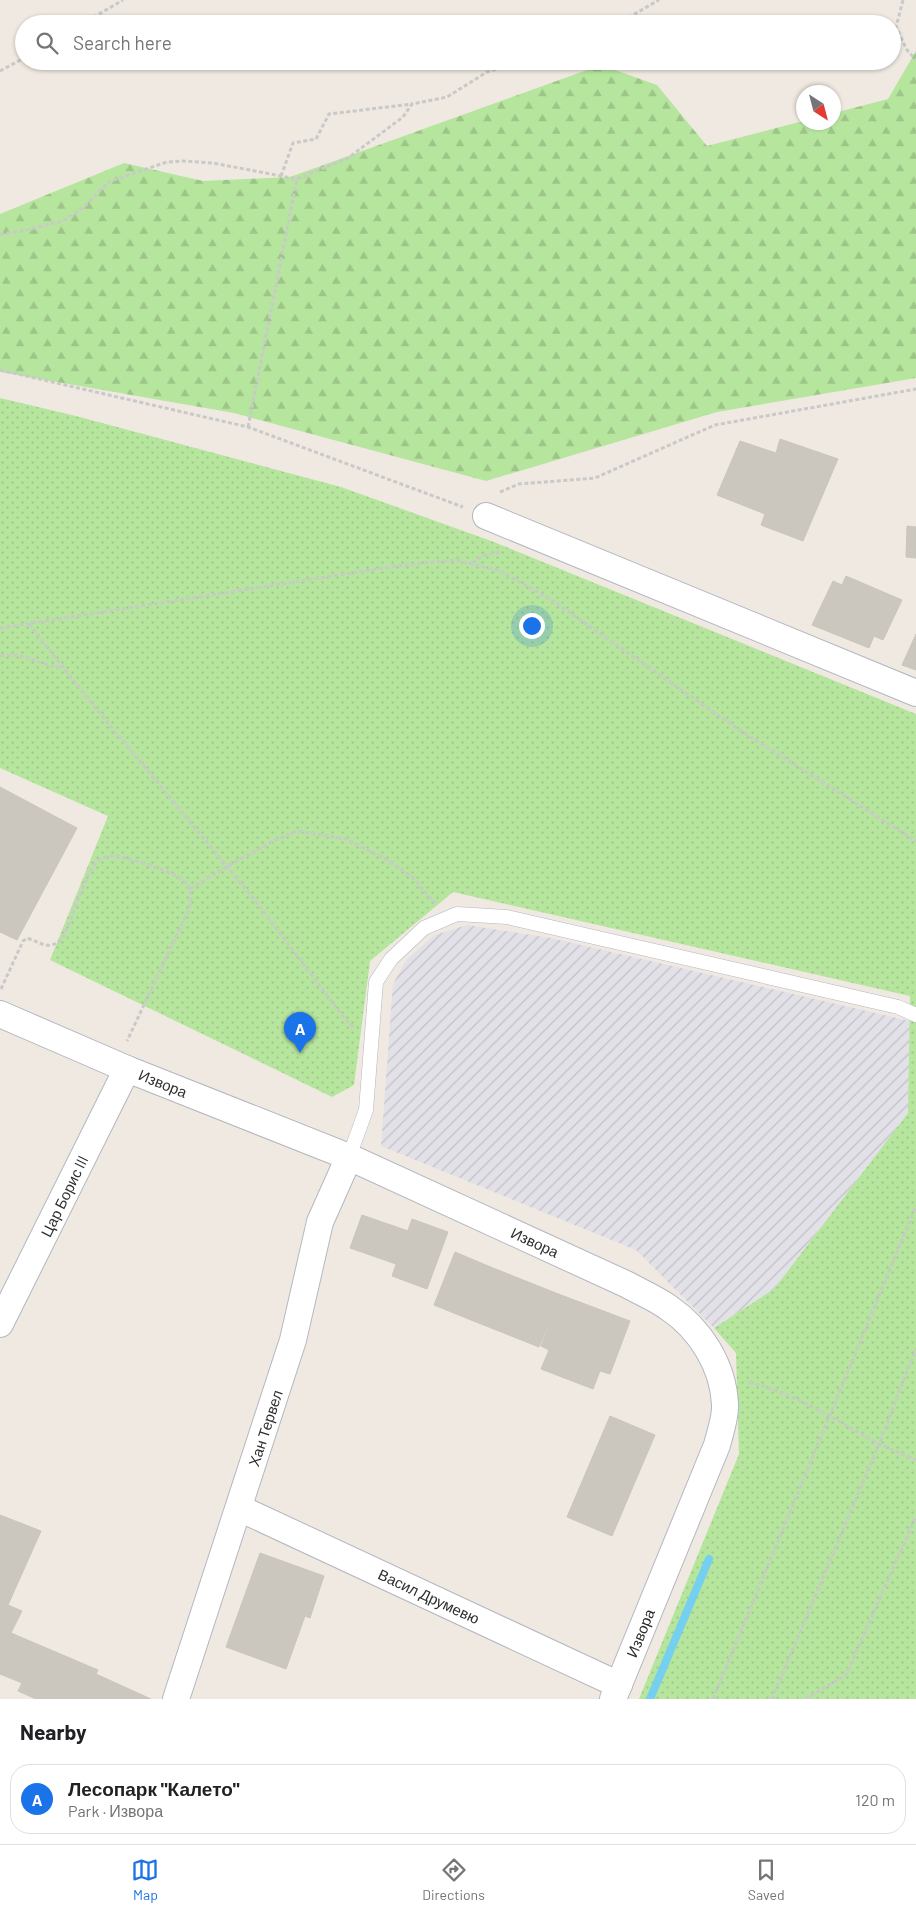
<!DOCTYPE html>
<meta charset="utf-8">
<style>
body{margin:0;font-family:Barlow,sans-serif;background:#f2f2f2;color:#202124}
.compass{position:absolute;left:796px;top:85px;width:45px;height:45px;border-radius:50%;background:#fff;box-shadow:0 1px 4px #0004;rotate:144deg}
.you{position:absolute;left:531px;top:625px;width:18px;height:18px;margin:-12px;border:4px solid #fff;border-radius:50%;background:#1a73e8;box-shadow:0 0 0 8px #1a73e833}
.badge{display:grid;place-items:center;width:32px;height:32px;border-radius:50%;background:#1a73e8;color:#fff;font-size:16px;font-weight:700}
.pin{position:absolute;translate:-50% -41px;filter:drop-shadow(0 1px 2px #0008)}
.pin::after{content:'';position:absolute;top:26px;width:18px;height:15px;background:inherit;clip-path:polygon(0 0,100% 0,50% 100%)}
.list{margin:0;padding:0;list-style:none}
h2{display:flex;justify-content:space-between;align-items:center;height:65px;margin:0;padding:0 20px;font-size:21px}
h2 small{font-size:16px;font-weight:400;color:#757577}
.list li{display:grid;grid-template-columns:32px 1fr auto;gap:15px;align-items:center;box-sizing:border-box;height:70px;margin:0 10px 10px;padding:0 10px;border:1px solid #e0e0e0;border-radius:20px}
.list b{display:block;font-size:19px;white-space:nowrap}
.list p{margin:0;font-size:16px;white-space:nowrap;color:#757577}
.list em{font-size:16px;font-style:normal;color:#757577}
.icon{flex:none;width:28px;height:28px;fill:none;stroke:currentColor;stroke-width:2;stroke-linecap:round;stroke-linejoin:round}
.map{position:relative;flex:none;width:916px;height:1699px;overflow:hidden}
.search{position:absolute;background:#fff;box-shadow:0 1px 4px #0004;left:15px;right:15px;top:15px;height:55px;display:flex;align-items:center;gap:12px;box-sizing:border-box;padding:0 18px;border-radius:28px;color:#757577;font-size:19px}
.sheet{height:145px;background:#fff}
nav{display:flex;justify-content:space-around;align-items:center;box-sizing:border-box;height:70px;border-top:1px solid #e0e0e0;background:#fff;font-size:14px;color:#757577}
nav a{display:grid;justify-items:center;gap:2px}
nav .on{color:#1a73e8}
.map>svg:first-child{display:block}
</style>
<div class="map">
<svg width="916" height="1699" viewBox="0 0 916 1699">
<defs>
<pattern id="industrial-furrows" width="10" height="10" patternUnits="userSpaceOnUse" patternTransform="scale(1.25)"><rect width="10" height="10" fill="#e3e1e8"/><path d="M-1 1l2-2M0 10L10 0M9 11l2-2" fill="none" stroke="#c3c1c7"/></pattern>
<pattern id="forest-firs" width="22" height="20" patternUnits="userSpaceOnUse" patternTransform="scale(1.25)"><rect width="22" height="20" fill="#b6e59e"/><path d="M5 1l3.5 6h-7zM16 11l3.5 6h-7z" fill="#9dc588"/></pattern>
<pattern id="park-dots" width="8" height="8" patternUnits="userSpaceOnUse" patternTransform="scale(1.25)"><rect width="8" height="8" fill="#b6e59e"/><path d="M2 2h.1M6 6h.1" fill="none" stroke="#9dc588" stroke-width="1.8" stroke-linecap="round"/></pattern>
</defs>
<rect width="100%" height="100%" fill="#efe9e1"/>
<polygon fill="url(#industrial-furrows)" points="467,925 551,938 910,1021 908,1113 774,1289 714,1328 636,1250 381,1146 393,984 407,959 435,935"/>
<polygon fill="url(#forest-firs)" points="916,51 916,378 717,412 486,481 234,413 0,372 0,214 124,163 203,181 290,177 601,65 657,85 707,146 803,121 804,122 834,122 834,113 888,99"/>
<polygon fill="url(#park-dots)" points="0,398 76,416 341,487 494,542 916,714 916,1699 639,1699 739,1454 736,1353 714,1328 774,1289 908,1113 910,996 453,892 370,961 354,1085 332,1097 50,960 108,816 0,768"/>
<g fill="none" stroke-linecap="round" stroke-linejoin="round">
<polyline stroke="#75cff0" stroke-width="8" points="650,1699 709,1559"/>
</g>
<g fill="#cbc7bf" stroke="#cbc5ba">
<polygon points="780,439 838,459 803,541 761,525 765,514 717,495 740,441 776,453"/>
<polygon points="907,526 916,527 916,558 906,557"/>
<polygon points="846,576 902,600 883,640 874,636 869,648 812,625 833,581 842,585"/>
<polygon points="916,634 916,670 902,665"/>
<polygon points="0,787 77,828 17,940 0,932"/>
<polygon points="362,1215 408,1231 396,1264 350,1248"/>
<polygon points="412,1219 448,1232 427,1289 392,1276"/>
<polygon points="455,1252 493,1268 471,1320 434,1305"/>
<polygon points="493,1268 561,1295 539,1347 471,1320"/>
<polygon points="561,1295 630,1321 610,1374 600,1371 593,1389 541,1369 549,1350 541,1346"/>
<polygon points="610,1416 655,1435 612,1536 567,1517"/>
<polygon points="0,1515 41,1531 8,1605 22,1611 11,1633 98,1670 96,1674 151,1699 36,1699 18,1691 22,1683 0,1674"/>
<polygon points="260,1553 324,1576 310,1618 305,1616 286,1669 226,1647"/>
</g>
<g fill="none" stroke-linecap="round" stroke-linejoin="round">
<defs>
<polyline id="service" points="349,1157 366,1110 376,982 391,959 424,928 457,914 507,917 898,1007 916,1015"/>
<g id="minor">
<polyline points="486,516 916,693"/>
<path d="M0,1014L127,1069L349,1157L628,1285C642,1293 657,1299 669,1308C700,1329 723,1365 725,1404C726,1417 720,1433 717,1445L613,1699"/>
<polyline points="0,1324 127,1069"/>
<polyline points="239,1508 619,1685"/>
<polyline points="176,1699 293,1340 320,1222 349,1157"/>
</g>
</defs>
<use href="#service" stroke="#b4b7c1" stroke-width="15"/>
<use href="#minor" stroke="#b4b7c1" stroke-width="28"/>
<g stroke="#c9c9c9" stroke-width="3" stroke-dasharray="4 2.5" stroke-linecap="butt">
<polyline points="903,0 896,27 907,50 916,60"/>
<polyline points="82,24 123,0"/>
<polyline points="617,24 659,0"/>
<polyline points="0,71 24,58"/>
<polyline points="281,176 293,143 316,139 329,114 412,104"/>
<polyline points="0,234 22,231 63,221 84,207 108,182 167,162 183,161 213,163 297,179 348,158 403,117 412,104 447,97 487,72 524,61"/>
<polyline points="0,370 248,427 463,507"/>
<polyline points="248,427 297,179"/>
<polyline points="500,492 519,484 595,478 715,425 916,389"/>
<polyline points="472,563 484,555 501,552"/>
<polyline points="29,624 89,700 254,899 345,1019 353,1027"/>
<polyline points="0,628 396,566 455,560 500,571 550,599 738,729 916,841"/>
<path d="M0,656C28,651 36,666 62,667"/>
<polyline points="190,889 226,867 275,840 297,831 346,839 389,861 412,877 435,903"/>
<path d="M1,989L23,941L27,938C42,943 48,951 62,939C71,923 87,866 100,859C104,857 111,856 115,856C127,857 177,873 184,881C192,890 192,898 189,909L127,1041"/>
<path d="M749,1382C796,1394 836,1420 877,1443C890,1449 903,1454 916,1460"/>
<polyline points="713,1699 916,1206"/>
<polyline points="772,1699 879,1444 916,1349"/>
<polyline points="805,1699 846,1675 916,1516"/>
</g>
<use href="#service" stroke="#fff" stroke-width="14"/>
<use href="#minor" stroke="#fff" stroke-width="26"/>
</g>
<g text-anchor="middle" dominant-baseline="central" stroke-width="5" stroke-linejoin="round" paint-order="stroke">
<g font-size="15" fill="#2e2e2e" stroke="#fff">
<text transform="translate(163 1083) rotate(22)">Извора</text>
<text transform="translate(64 1196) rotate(-64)">Цар Борис III</text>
<text transform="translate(535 1242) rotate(25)">Извора</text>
<text transform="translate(265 1428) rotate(-72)">Хан Тервел</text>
<text transform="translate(429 1596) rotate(25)">Васил Друмевю</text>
<text transform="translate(640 1633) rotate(-68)">Извора</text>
</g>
</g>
</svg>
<svg class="compass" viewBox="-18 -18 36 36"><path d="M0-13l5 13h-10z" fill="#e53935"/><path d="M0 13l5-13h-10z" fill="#757577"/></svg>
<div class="you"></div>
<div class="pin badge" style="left:300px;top:1053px">A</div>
<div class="search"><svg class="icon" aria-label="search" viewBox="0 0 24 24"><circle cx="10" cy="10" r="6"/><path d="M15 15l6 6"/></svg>Search here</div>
</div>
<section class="sheet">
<h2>Nearby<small></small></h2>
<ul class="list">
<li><span class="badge">A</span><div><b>Лесопарк &quot;Калето&quot;</b><p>Park · Извора</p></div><em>120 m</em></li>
</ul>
</section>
<nav>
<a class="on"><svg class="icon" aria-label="map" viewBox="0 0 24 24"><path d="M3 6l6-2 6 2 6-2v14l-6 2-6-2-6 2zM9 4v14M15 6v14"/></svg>Map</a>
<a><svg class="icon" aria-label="directions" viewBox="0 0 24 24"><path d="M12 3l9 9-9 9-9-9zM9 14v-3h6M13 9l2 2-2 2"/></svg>Directions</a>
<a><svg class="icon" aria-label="saved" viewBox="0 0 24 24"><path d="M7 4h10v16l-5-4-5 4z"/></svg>Saved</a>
</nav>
